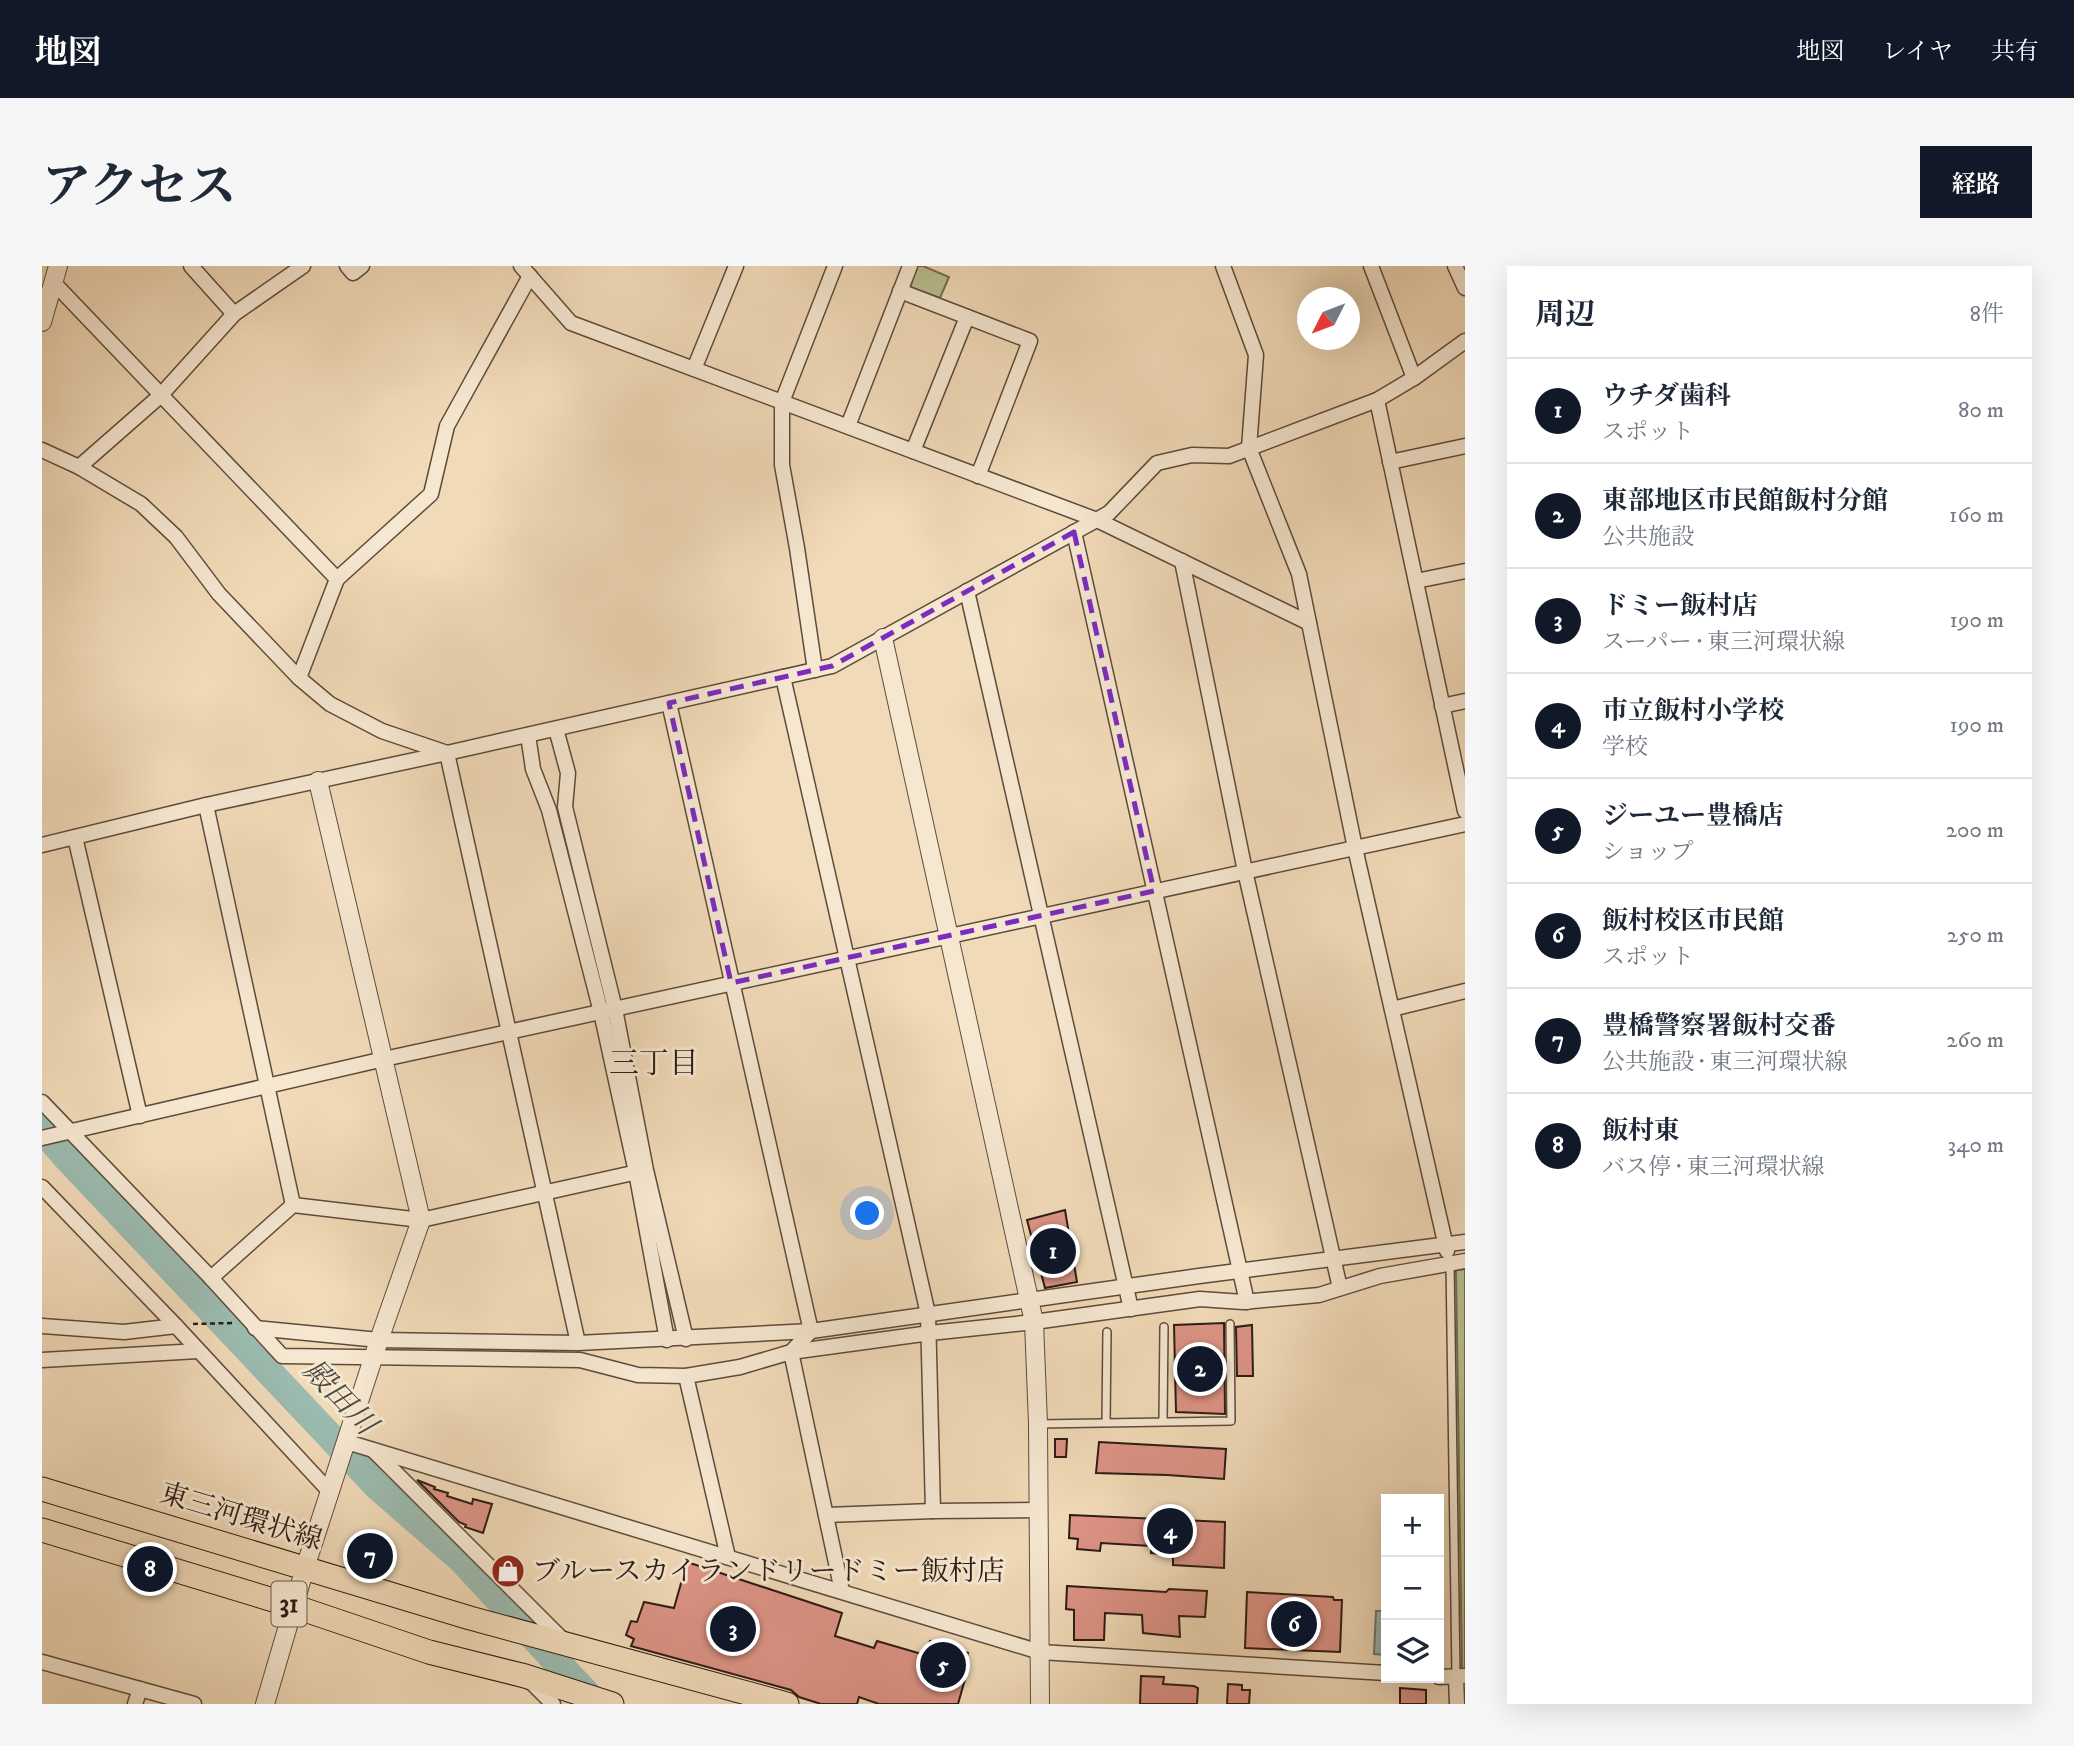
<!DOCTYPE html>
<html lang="ja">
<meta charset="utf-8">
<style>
body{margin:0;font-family:"IM FELL DW Pica","Noto Serif JP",serif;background:#f6f6f7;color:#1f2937}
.controls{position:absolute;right:21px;bottom:21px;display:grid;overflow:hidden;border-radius:0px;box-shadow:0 7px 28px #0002}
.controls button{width:63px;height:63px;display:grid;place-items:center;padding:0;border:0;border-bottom:2px solid #e0e1e3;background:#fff;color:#1f2937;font:35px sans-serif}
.compass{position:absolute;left:1255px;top:21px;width:63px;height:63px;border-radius:50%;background:#fff;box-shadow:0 7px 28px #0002;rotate:228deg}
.you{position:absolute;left:826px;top:948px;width:24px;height:24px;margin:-18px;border:5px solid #fff;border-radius:50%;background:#1a73e8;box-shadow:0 0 0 10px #1a73e833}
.badge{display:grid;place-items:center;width:46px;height:46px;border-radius:50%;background:#111827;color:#fff;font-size:23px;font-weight:700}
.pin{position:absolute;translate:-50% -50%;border:4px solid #fff;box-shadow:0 2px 7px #0006}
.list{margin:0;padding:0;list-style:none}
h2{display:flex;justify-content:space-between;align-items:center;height:91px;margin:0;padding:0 28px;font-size:30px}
h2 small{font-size:23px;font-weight:400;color:#747a83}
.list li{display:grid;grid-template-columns:46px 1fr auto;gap:21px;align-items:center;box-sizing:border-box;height:105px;padding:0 28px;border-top:2px solid #e0e1e3}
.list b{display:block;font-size:26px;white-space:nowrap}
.list p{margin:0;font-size:23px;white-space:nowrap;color:#747a83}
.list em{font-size:23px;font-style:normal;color:#747a83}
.icon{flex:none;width:38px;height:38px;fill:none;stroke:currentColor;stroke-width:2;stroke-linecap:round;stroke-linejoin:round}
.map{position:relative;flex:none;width:1423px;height:1438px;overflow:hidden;border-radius:0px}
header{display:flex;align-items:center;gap:42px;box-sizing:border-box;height:98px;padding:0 35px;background:#111827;color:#fff}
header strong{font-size:33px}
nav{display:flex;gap:38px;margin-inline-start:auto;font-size:24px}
.intro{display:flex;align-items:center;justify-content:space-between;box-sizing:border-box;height:168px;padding:0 42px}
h1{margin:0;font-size:49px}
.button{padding:18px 32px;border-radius:0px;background:#111827;color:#fff;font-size:24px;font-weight:700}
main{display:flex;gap:42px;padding:0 42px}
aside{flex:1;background:#fff;border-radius:0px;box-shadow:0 7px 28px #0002}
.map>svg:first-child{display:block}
</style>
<header>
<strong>地図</strong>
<nav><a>地図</a><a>レイヤ</a><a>共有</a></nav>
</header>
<div class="intro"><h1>アクセス</h1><a class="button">経路</a></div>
<main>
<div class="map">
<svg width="1423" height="1438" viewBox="0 0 1423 1438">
<rect width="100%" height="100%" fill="#f1dab8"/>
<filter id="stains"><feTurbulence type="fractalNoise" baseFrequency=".00286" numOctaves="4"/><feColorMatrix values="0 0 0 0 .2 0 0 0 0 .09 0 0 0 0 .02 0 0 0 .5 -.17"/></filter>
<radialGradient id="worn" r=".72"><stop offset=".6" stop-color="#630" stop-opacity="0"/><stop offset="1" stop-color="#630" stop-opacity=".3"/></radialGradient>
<g fill="#b8c090" stroke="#726e52" stroke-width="2">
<polygon points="875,0 881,0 907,11 898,32 868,21"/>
<polygon points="1423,1003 1423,1404 1420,1404 1414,1004"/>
</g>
<polygon fill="#9bbbb0" stroke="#6f7b71" stroke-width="2" points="1334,1345 1344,1345 1344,1389 1332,1388"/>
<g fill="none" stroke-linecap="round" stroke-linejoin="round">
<polyline stroke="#9bbbb0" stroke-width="28" points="0,863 26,893 335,1220 420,1294 554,1438"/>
</g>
<g fill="#dd9386" stroke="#2d1b13" stroke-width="2">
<polygon points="1023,944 1035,1016 1003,1022 985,954"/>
<polygon points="1182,1057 1183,1148 1134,1146 1132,1059"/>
<polygon points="1210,1059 1211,1110 1195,1110 1194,1061"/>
<polygon points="1013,1173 1025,1173 1024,1191 1013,1191"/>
<polygon points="1057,1176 1184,1183 1182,1213 1125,1209 1054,1207"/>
<polygon points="375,1214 393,1221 392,1223 406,1227 405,1230 430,1238 431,1233 450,1238 441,1267 423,1261 424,1259 417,1256"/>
<polygon points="1028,1249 1183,1256 1182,1302 1131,1299 1131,1289 1109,1287 1109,1280 1059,1277 1058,1285 1035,1283 1036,1273 1027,1272"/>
<polygon points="645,1296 800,1347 793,1370 832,1382 835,1375 883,1389 888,1375 926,1387 919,1411 923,1413 916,1438 837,1438 817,1431 815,1438 779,1438 757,1431 749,1424 589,1380 592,1373 584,1369 589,1355 595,1356 602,1336 632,1342"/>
<polygon points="1025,1320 1124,1326 1127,1323 1165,1325 1163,1351 1137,1350 1138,1371 1101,1367 1100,1349 1063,1347 1062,1374 1032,1374 1032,1344 1024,1343"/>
<polygon points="1205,1326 1291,1331 1292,1334 1300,1334 1298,1386 1203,1382"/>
<polygon points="1099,1410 1122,1411 1121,1418 1152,1420 1156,1422 1155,1438 1098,1438"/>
<polygon points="1186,1418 1200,1419 1200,1424 1208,1424 1207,1438 1185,1438"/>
<polygon points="1358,1422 1384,1424 1384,1438 1358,1438"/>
</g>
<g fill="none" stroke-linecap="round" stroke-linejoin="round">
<defs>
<g id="service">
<polyline points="1408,996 1414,1410"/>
<polyline points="1121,1154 1122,1061"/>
<polyline points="1064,1156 1065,1066"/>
<polyline points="996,1158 1189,1155 1188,1058"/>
</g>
<g id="minor">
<polyline points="149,0 192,48"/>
<polyline points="305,0 311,7 320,0"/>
<polyline points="479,0 529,57 1055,254 1267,357"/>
<polyline points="1181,0 1214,89 1207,182 1257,308 1313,582 1405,985"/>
<polyline points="1329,0 1372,112"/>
<polyline points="1413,0 1423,22"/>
<polyline points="12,17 295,313"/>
<polyline points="858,25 988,75 936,210"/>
<polyline points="652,103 694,0"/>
<polyline points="1335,134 1423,545"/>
<polyline points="806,160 868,0"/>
<polyline points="0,184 37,201 99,238 134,271 177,328 257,412 288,438 340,465 405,487 536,1077"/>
<polyline points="871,185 925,51"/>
<polyline points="1348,196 1423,180"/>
<polyline points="37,201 118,130 192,48 261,0"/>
<polyline points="1032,266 1205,1036"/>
<polyline points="1140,295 1203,605 1298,1022"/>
<polyline points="1374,315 1423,305"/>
<polyline points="925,325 1089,1043"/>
<polyline points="773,404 755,282 740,199 740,136 793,0"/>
<polyline points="741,411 886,1048 891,1245"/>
<polyline points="257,412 295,313 389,228 405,160 488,10"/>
<polyline points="627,437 769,1065 749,1086 800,1325"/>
<polyline points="1400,440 1423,435"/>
<polyline points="514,463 526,507 523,541 573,743 604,904 644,1073"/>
<polyline points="486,469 491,503 507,544 559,746 594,906 625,1074"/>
<polyline points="164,539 251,939 169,1012"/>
<polyline points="33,571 98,850"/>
<polyline points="0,579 164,539 405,487 790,400 1067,247 1115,197 1150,189 1187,190 1335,134 1372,112 1423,75"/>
<polyline points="1350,743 1423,725"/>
<polyline points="0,836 169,1012 240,1090 538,1094 596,1109 644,1110 698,1101 749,1086 888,1067 992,1056 1158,1033 1201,1036 1277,1029 1338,1010 1423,995"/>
<polyline points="0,872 342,793 1423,558"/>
<polyline points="0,921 134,1060 288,1226"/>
<polyline points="251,939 379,954 600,905"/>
<polyline points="0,1060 82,1066 134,1060"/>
<polyline points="213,1062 337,1074 536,1077 769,1065 1157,1010 1423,976"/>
<polyline points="0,1094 156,1085"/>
<polyline points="644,1110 686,1291"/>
<polyline points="305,1176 998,1386 1344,1407"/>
<polyline points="331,1184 522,1375"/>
<polyline points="784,1249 891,1245 997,1244"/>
<polyline points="0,1396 152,1438"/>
<polyline points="1397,1411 1422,1410"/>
<polyline points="1414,1411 1415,1438"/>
<polyline points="489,1416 511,1438"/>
<polyline points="93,1438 98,1423"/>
</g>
<g id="tertiary">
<polyline points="0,56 16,0"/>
<polyline points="841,372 992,1056 996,1158 998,1438"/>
<polyline points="223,1438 263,1302 337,1074 379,954 276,515"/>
</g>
<g id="primary">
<polyline points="0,1223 428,1352 745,1438"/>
<polyline points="0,1264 251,1340 387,1386 483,1410 570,1438"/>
</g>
</defs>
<use href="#service" stroke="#5e4b3c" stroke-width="10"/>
<use href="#minor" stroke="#5e4b3c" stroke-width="17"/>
<use href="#tertiary" stroke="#5e4b3c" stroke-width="20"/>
<use href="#primary" stroke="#2d1b13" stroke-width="25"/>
<polyline stroke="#2d1b13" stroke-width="2.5" stroke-dasharray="5 3.5" stroke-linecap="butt" points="151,1058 190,1057"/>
<use href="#service" stroke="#f6e7d1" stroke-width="7"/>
<use href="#minor" stroke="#f6e7d1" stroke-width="14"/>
<use href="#tertiary" stroke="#f6e7d1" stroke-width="18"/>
<use href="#primary" stroke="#f1dab8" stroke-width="23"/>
</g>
<path fill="none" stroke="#7b2cbf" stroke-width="5" stroke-dasharray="14 9" stroke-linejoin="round" d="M1032,266L1112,625L689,717L627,437L790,400Z"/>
<defs>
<symbol id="shop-disc" viewBox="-11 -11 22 22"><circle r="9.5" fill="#8f2418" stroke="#f6e7d1"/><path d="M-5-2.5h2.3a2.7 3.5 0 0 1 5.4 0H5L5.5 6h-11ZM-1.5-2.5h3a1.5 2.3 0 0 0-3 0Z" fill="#fff"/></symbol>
</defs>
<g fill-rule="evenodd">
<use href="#shop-disc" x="447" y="1286" width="38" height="38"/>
</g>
<g text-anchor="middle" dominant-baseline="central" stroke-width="6" stroke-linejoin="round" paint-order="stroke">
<rect fill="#f6e7d1" stroke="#69584c" stroke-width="2" x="229.5" y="1315.5" width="35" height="45" rx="5"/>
<g font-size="26" font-weight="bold" fill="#2d1b13">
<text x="247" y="1338">31</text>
</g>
<g font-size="28" fill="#2d1b13" stroke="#f6e7d1">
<text transform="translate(199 1251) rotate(17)">東三河環状線</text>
</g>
<g font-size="28" fill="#2d1b13" stroke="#f6e7d1" text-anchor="start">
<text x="490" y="1305">ブルースカイランドリードミー飯村店</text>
</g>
<g font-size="30" fill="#2d1b13" stroke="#f6e7d1">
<text x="612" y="798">三丁目</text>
</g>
<g font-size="30" font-style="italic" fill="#4e4b42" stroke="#f6e7d1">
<text transform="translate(297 1132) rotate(46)">殿田川</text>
</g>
</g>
<rect width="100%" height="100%" filter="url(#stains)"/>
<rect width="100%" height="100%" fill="url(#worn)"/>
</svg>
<div class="controls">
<button>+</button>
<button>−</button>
<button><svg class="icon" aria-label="layers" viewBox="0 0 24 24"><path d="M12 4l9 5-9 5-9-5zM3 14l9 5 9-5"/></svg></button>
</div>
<svg class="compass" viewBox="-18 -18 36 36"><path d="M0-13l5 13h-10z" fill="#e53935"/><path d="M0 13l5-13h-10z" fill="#747a83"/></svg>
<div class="you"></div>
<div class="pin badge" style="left:1011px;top:985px">1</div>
<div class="pin badge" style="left:1158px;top:1103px">2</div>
<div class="pin badge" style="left:691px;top:1363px">3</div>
<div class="pin badge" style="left:1128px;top:1265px">4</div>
<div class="pin badge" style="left:901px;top:1399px">5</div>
<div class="pin badge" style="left:1252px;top:1358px">6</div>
<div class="pin badge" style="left:328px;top:1290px">7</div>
<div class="pin badge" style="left:108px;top:1303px">8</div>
</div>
<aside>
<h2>周辺<small>8件</small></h2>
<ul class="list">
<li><span class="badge">1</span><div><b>ウチダ歯科</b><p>スポット</p></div><em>80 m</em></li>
<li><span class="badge">2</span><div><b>東部地区市民館飯村分館</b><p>公共施設</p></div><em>160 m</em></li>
<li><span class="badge">3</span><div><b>ドミー飯村店</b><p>スーパー · 東三河環状線</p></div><em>190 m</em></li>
<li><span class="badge">4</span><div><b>市立飯村小学校</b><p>学校</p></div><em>190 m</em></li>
<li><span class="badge">5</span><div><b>ジーユー豊橋店</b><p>ショップ</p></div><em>200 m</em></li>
<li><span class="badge">6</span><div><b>飯村校区市民館</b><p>スポット</p></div><em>250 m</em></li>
<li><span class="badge">7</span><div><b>豊橋警察署飯村交番</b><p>公共施設 · 東三河環状線</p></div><em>260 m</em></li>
<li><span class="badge">8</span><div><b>飯村東</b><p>バス停 · 東三河環状線</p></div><em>340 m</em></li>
</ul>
</aside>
</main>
